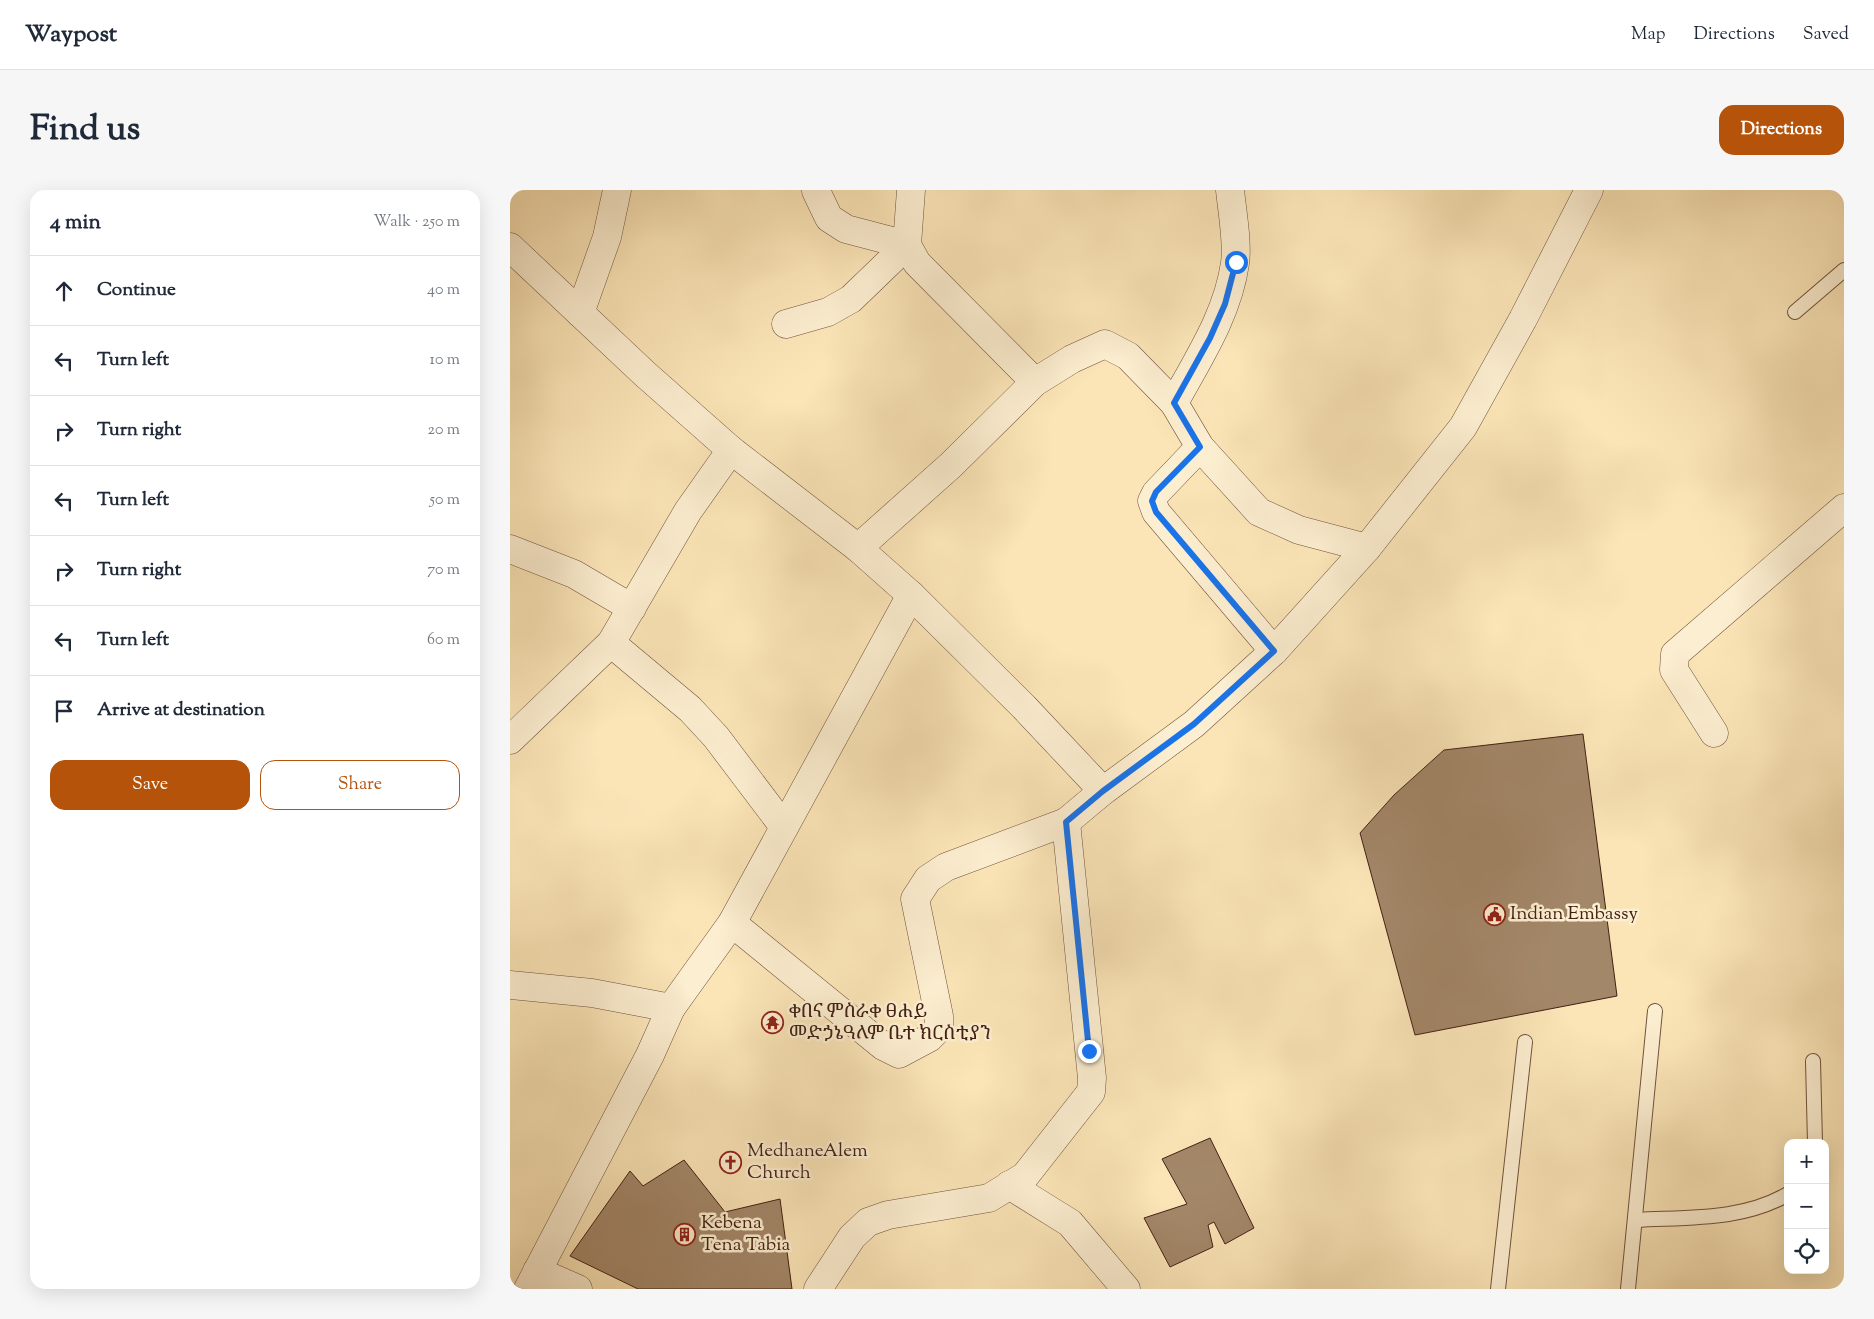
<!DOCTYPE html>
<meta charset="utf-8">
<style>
body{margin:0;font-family:"Sorts Mill Goudy","Noto Serif Ethiopic",serif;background:#f6f6f7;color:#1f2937}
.controls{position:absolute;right:15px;bottom:15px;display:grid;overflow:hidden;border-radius:10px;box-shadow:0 5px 20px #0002}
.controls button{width:45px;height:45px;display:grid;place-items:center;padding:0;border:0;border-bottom:1px solid #e0e1e3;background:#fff;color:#1f2937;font:25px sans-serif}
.stop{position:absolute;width:15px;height:15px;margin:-11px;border:4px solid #1a73e8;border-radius:50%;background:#fff}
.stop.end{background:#1a73e8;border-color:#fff;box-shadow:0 1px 5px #0008}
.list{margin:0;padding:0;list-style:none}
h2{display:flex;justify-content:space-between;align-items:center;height:65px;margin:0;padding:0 20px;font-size:21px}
h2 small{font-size:16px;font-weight:400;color:#747a83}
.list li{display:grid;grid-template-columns:32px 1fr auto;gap:15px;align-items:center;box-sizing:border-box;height:70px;padding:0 20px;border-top:1px solid #e0e1e3}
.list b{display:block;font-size:19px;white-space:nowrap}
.list em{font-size:16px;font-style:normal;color:#747a83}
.actions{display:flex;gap:10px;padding:15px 20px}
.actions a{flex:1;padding:11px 0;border:1px solid #b45309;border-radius:15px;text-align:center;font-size:18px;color:#b45309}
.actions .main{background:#b45309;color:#fff}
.icon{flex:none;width:28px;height:28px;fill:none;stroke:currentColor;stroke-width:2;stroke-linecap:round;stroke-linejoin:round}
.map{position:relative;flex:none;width:1334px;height:1099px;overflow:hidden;border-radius:15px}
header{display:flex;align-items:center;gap:30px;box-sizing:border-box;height:70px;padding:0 25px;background:#fff;border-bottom:1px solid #e0e1e3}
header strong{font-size:24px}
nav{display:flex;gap:28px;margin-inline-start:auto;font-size:18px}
.intro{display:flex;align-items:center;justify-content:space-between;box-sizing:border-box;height:120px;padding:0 30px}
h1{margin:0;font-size:35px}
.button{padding:12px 22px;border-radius:15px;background:#b45309;color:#fff;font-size:18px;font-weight:700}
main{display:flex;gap:30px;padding:0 30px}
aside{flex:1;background:#fff;border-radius:15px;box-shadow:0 5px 20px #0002}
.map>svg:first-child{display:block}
</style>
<header>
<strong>Waypost</strong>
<nav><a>Map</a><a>Directions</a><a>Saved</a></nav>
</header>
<div class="intro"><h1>Find us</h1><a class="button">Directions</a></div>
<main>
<aside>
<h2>4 min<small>Walk · 250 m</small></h2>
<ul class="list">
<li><svg class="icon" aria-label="ahead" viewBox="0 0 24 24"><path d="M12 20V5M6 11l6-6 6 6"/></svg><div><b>Continue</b></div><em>40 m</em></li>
<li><svg class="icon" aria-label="left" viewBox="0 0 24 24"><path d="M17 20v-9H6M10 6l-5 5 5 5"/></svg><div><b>Turn left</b></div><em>10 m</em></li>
<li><svg class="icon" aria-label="right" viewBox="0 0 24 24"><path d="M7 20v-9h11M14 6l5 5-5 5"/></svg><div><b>Turn right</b></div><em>20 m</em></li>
<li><svg class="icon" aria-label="left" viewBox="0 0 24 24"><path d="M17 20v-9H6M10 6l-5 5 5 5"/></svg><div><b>Turn left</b></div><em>50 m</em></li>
<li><svg class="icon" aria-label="right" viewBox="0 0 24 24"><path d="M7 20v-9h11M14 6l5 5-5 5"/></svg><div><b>Turn right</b></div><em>70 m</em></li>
<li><svg class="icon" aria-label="left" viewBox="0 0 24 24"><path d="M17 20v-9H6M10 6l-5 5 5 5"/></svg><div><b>Turn left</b></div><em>60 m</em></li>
<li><svg class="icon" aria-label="arrive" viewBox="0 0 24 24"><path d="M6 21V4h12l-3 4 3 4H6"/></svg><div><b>Arrive at destination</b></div></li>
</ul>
<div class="actions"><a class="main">Save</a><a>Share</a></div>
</aside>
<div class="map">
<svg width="1334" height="1099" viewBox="0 0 1334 1099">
<rect width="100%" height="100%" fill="#fbe5b7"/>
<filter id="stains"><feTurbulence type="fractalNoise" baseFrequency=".004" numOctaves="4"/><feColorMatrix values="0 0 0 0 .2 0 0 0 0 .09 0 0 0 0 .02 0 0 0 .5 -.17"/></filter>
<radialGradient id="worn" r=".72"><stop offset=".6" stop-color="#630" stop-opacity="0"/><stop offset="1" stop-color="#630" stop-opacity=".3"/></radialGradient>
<g fill="#a38769" stroke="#432114">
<polygon points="1073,544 1107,806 905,845 850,643 884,605 934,560"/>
<polygon points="700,948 744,1038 715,1054 704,1032 698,1035 703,1057 660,1077 634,1028 677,1014 652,969"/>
<polygon points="174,970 215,1022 270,1009 282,1099 128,1099 60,1066 120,981 133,996"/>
</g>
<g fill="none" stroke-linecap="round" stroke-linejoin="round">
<defs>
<g id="lane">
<polyline points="1285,122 1334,80"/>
<polyline points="1303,871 1305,953"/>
<path d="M1126,1030C1177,1027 1232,1031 1278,1004"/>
<polyline points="988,1099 1015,852"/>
<polyline points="1118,1099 1145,821"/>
</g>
<g id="street">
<polyline points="401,0 397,55 407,73 525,192"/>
<path d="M720,0C722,20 728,54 725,73C718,124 688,169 664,213L690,257L749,322L789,340L857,358"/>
<polyline points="0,57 135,184 221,260 348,358 401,405 514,517 593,601"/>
<polyline points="70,123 97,47 107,0"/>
<polyline points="276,134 318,122 341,109 397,55 336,39 319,28 306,1"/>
<polyline points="690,257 646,303 642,311 646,322 764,461"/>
<polyline points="348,358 441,275 525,192 562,169 595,154 618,166 664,213"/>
<polyline points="0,359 64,384 122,418"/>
<polyline points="101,453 180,519 206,547 274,637"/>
<polyline points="1204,543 1164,480 1165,464 1334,318"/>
<polyline points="0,550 101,453 178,321 221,260"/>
<polyline points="222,733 373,856 389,864 419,848 429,838 429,826 405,709 418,689 436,677 556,632 593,601 684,534 764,461 857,358 953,237 1013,129 1079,0"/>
<polyline points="0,795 82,803 161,818"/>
<polyline points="499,995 560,1033 616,1099"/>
<polyline points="27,1081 68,1099"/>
<polyline points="18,1099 140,865 161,818 222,733 401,405"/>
<polyline points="308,1099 342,1047 358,1032 378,1025 479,1008 515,986 581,902 582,888 556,632"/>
</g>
</defs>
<use href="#lane" stroke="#71523d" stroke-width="16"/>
<use href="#street" stroke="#71523d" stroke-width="29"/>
<use href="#lane" stroke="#fceed0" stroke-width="14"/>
<use href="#street" stroke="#fceed0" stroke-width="28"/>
</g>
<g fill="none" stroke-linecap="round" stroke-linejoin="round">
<polyline stroke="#1a73e8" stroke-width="6" points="579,861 556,632 593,601 684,534 764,461 646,322 642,311 646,302 690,257 664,213 700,148 715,114 726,72"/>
</g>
<defs>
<symbol id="civic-ring" viewBox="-11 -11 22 22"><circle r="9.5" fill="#fceed0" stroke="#8f2418" stroke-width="1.5"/><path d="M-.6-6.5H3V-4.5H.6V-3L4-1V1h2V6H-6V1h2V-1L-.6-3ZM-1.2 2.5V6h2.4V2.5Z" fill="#8f2418"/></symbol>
<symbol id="temple-ring" viewBox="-11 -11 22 22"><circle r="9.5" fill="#fceed0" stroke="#8f2418" stroke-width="1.5"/><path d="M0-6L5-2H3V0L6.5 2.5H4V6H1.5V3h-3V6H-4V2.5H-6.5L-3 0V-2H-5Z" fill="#8f2418"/></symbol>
<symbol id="church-ring" viewBox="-11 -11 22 22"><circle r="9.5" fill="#fceed0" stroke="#8f2418" stroke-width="1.5"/><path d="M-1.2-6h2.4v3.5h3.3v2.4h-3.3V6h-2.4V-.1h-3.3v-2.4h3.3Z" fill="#8f2418"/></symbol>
<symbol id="building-ring" viewBox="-11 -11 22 22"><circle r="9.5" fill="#fceed0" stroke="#8f2418" stroke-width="1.5"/><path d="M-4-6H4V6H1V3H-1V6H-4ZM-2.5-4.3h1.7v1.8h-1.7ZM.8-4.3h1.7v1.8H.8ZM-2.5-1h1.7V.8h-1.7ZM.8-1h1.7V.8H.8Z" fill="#8f2418"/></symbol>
</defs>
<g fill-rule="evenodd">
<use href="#civic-ring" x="972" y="712" width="25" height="25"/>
<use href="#temple-ring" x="250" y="820" width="25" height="25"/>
<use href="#church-ring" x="208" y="960" width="25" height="25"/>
<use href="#building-ring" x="162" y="1032" width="25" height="25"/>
</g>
<g text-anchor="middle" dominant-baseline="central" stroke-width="5" stroke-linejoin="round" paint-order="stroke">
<g font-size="19" fill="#432114" stroke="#fceed0" text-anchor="start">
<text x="1000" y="724">Indian Embassy</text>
<text x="279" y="822">ቀበና ምስራቀ ፀሐይ<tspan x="279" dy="22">መድኃኔዓለም ቤተ ክርስቲያን</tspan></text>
<text x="237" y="961">MedhaneAlem<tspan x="237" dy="22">Church</tspan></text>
<text x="191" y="1033">Kebena<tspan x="191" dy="22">Tena Tabia</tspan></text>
</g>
</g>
<rect width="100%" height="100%" filter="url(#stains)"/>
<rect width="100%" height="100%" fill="url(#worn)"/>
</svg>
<div class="controls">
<button>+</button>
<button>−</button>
<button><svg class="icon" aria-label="locate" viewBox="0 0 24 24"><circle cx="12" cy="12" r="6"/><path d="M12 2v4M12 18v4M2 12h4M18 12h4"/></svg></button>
</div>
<div class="stop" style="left:726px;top:72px"></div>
<div class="stop end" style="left:579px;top:861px"></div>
</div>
</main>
